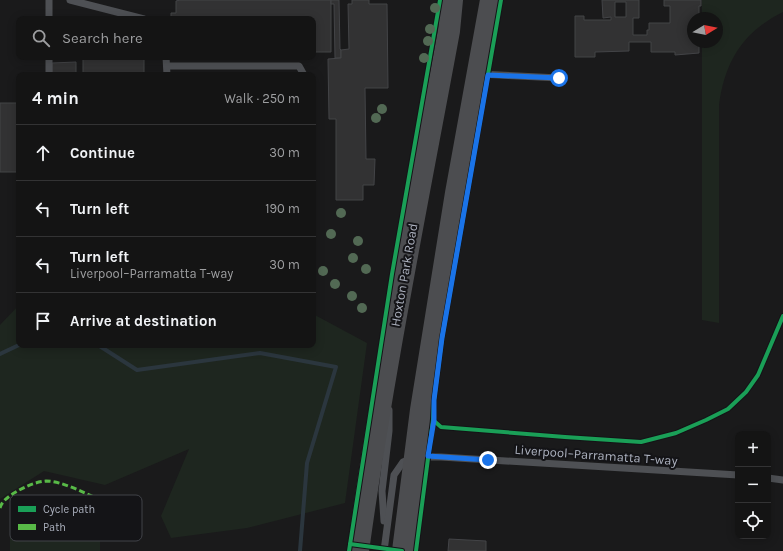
<!DOCTYPE html>
<meta charset="utf-8">
<style>
body{margin:0;font-family:Karla,sans-serif;background:#1d1d1d;color:#f1f3f6}
.controls{position:absolute;right:12px;bottom:12px;display:grid;overflow:hidden;border-radius:8px;box-shadow:0 2px 10px #0003}
.controls button{width:36px;height:36px;display:grid;place-items:center;padding:0;border:0;border-bottom:1px solid #333334;background:#141414;color:#f1f3f6;font:20px sans-serif}
.compass{position:absolute;left:687px;top:12px;width:36px;height:36px;border-radius:50%;background:#141414;box-shadow:0 2px 10px #0003;rotate:80deg}
.stop{position:absolute;width:12px;height:12px;margin:-9px;border:3px solid #1a73e8;border-radius:50%;background:#fff}
.stop.end{background:#1a73e8;border-color:#fff;box-shadow:0 1px 4px #0008}
.list{margin:0;padding:0;list-style:none}
h2{display:flex;justify-content:space-between;align-items:center;height:52px;margin:0;padding:0 16px;font-size:17px}
h2 small{font-size:13px;font-weight:400;color:#9d9ea0}
.list li{display:grid;grid-template-columns:26px 1fr auto;gap:12px;align-items:center;box-sizing:border-box;height:56px;padding:0 16px;border-top:1px solid #333334}
.list b{display:block;font-size:15px;white-space:nowrap}
.list p{margin:0;font-size:13px;white-space:nowrap;color:#9d9ea0}
.list em{font-size:13px;font-style:normal;color:#9d9ea0}
.icon{flex:none;width:22px;height:22px;fill:none;stroke:currentColor;stroke-width:2;stroke-linecap:round;stroke-linejoin:round}
.map{position:relative;flex:none;width:783px;height:551px;overflow:hidden}
.search{position:absolute;background:#141414;box-shadow:0 2px 10px #0003;left:16px;top:16px;width:300px;height:44px;display:flex;align-items:center;gap:10px;box-sizing:border-box;padding:0 14px;border-radius:8px;color:#9d9ea0;font-size:15px}
.panel{position:absolute;background:#141414;box-shadow:0 2px 10px #0003;left:16px;top:72px;width:300px;height:276px;border-radius:8px}
.map>svg:first-child{display:block}
</style>
<div class="map">
<svg width="783" height="551" viewBox="0 0 783 551">
<rect width="100%" height="100%" fill="#1a1a1b"/>
<g fill="#1e261f">
<path d="M702,0H783V12C743,32 725,61 719,105V323L702,320V42H717V18H702Z"/>
<polygon points="19,305 19,345 313,345 313,314 367,343 345,503 247,528 171,538 161,516 189,449 105,485 44,471 0,499 0,325"/>
<polygon points="10,512 100,538 100,551 10,551"/>
</g>
<g fill="none" stroke-linecap="round" stroke-linejoin="round">
<g stroke="#2b363e" stroke-width="4">
<polyline points="98,345 137,370 260,353 336,367 307,463 300,551"/>
<polyline points="0,354 19,345"/>
</g>
</g>
<g fill="#323233" stroke="#434447" fill-rule="evenodd">
<polygon points="180,0 331,0 331,52 313,52 313,19 171,19 171,13 176,13 176,1"/>
<polygon points="331,0 339,0 340,49 341,50 341,58 335,58 334,4 331,4"/>
<polygon points="352,0 369,0 369,4 387,4 388,88 365,88 366,159 375,159 374,185 363,185 363,200 336,200 336,119 329,119 328,59 341,58 341,50 349,49 348,4 352,4"/>
<path d="M602,0H639V18H633V35H647V30H649V23H670V6H664V0H701V6H699V18H693V42H699V53L675,55V52H651V42H629V51L595,52V57H575V16H584V20H611V17L603,18ZM615,2H626V17H615Z"/>
<rect x="83" y="57" width="61" height="18"/>
<polygon points="76,62 76,75 52,75 52,63"/>
<rect x="0" y="103" width="19" height="69"/>
<polygon points="449,539 486,541 486,551 448,551"/>
</g>
<g fill="none" stroke-linecap="round" stroke-linejoin="round">
<g stroke="#4e5054" stroke-width="7">
<polyline points="49,0 49,19"/>
<polyline points="70,0 144,19"/>
<polyline points="49,57 49,75"/>
<polyline points="166,57 167,75"/>
<polyline points="167,66 299,66 304,75"/>
<polyline points="479,74 559,78"/>
<polyline points="768,478 783,480"/>
<polyline points="384,521 382,491 389,431 389,410"/>
<polyline points="384,551 394,475 403,462 415,457 441,457 738,475"/>
</g>
<g stroke="#4c4d50" stroke-width="22">
<path d="M358,551C382,377 417,204 449,31L452,0"/>
<polyline points="403,551 421,410 456,193 491,0"/>
</g>
<path stroke="#58b947" stroke-width="3" stroke-dasharray="6 3" stroke-linecap="butt" d="M0,508C2,501 8,497 14,493C24,487 35,482 46,481C62,481 84,493 99,499"/>
<defs>
<g id="cycleway">
<polyline points="433,420 441,427 565,437 641,442 676,433 706,420 728,409 746,392 758,375 783,316"/>
<polyline points="350,544 402,551"/>
<polyline points="349,551 392,274 440,0"/>
<polyline points="416,551 433,420 434,400 442,338 501,0"/>
</g>
</defs>
<use href="#cycleway" stroke="#141417" stroke-width="6"/>
<use href="#cycleway" stroke="#1a9f57" stroke-width="4"/>
</g>
<g fill="#526954">
<circle cx="435" cy="8" r="5"/>
<circle cx="430" cy="29" r="5"/>
<circle cx="428" cy="41" r="5"/>
<circle cx="424" cy="58" r="5"/>
<circle cx="382" cy="109" r="5"/>
<circle cx="376" cy="118" r="5"/>
<circle cx="341" cy="213" r="5"/>
<circle cx="331" cy="234" r="5"/>
<circle cx="358" cy="241" r="5"/>
<circle cx="353" cy="258" r="5"/>
<circle cx="366" cy="269" r="5"/>
<circle cx="323" cy="271" r="5"/>
<circle cx="335" cy="284" r="5"/>
<circle cx="352" cy="296" r="5"/>
<circle cx="362" cy="308" r="5"/>
</g>
<g fill="none" stroke-linecap="round" stroke-linejoin="round">
<polyline stroke="#1a73e8" stroke-width="5" points="488,460 428,456 434,420 434,400 442,338 488,75 559,78"/>
</g>
<g text-anchor="middle" dominant-baseline="central" stroke-width="4" stroke-linejoin="round" paint-order="stroke">
<g font-size="13" fill="#abb0bd" stroke="#141417">
<text transform="translate(404 275) rotate(-80)">Hoxton Park Road</text>
<text transform="translate(596 455) rotate(4)">Liverpool–Parramatta T-way</text>
</g>
</g>
<rect x="10" y="495" width="132" height="46" rx="6" fill="#141417" stroke="#414349" stroke-width="1"/>
<rect x="18" y="506" width="18" height="6" fill="#1a9f57"/>
<rect x="18" y="524" width="18" height="6" fill="#58b947"/>
<g font-size="11" fill="#abb0bd">
<text x="43" y="513">Cycle path</text>
<text x="43" y="531">Path</text>
</g>
</svg>
<div class="controls">
<button>+</button>
<button>−</button>
<button><svg class="icon" aria-label="locate" viewBox="0 0 24 24"><circle cx="12" cy="12" r="6"/><path d="M12 2v4M12 18v4M2 12h4M18 12h4"/></svg></button>
</div>
<svg class="compass" viewBox="-18 -18 36 36"><path d="M0-13l5 13h-10z" fill="#e53935"/><path d="M0 13l5-13h-10z" fill="#9d9ea0"/></svg>
<div class="stop" style="left:559px;top:78px"></div>
<div class="stop end" style="left:488px;top:460px"></div>
<div class="search"><svg class="icon" aria-label="search" viewBox="0 0 24 24"><circle cx="10" cy="10" r="6"/><path d="M15 15l6 6"/></svg>Search here</div>
<section class="panel">
<h2>4 min<small>Walk · 250 m</small></h2>
<ul class="list">
<li><svg class="icon" aria-label="ahead" viewBox="0 0 24 24"><path d="M12 20V5M6 11l6-6 6 6"/></svg><div><b>Continue</b></div><em>30 m</em></li>
<li><svg class="icon" aria-label="left" viewBox="0 0 24 24"><path d="M17 20v-9H6M10 6l-5 5 5 5"/></svg><div><b>Turn left</b></div><em>190 m</em></li>
<li><svg class="icon" aria-label="left" viewBox="0 0 24 24"><path d="M17 20v-9H6M10 6l-5 5 5 5"/></svg><div><b>Turn left</b><p>Liverpool–Parramatta T-way</p></div><em>30 m</em></li>
<li><svg class="icon" aria-label="arrive" viewBox="0 0 24 24"><path d="M6 21V4h12l-3 4 3 4H6"/></svg><div><b>Arrive at destination</b></div></li>
</ul>
</section>
</div>
